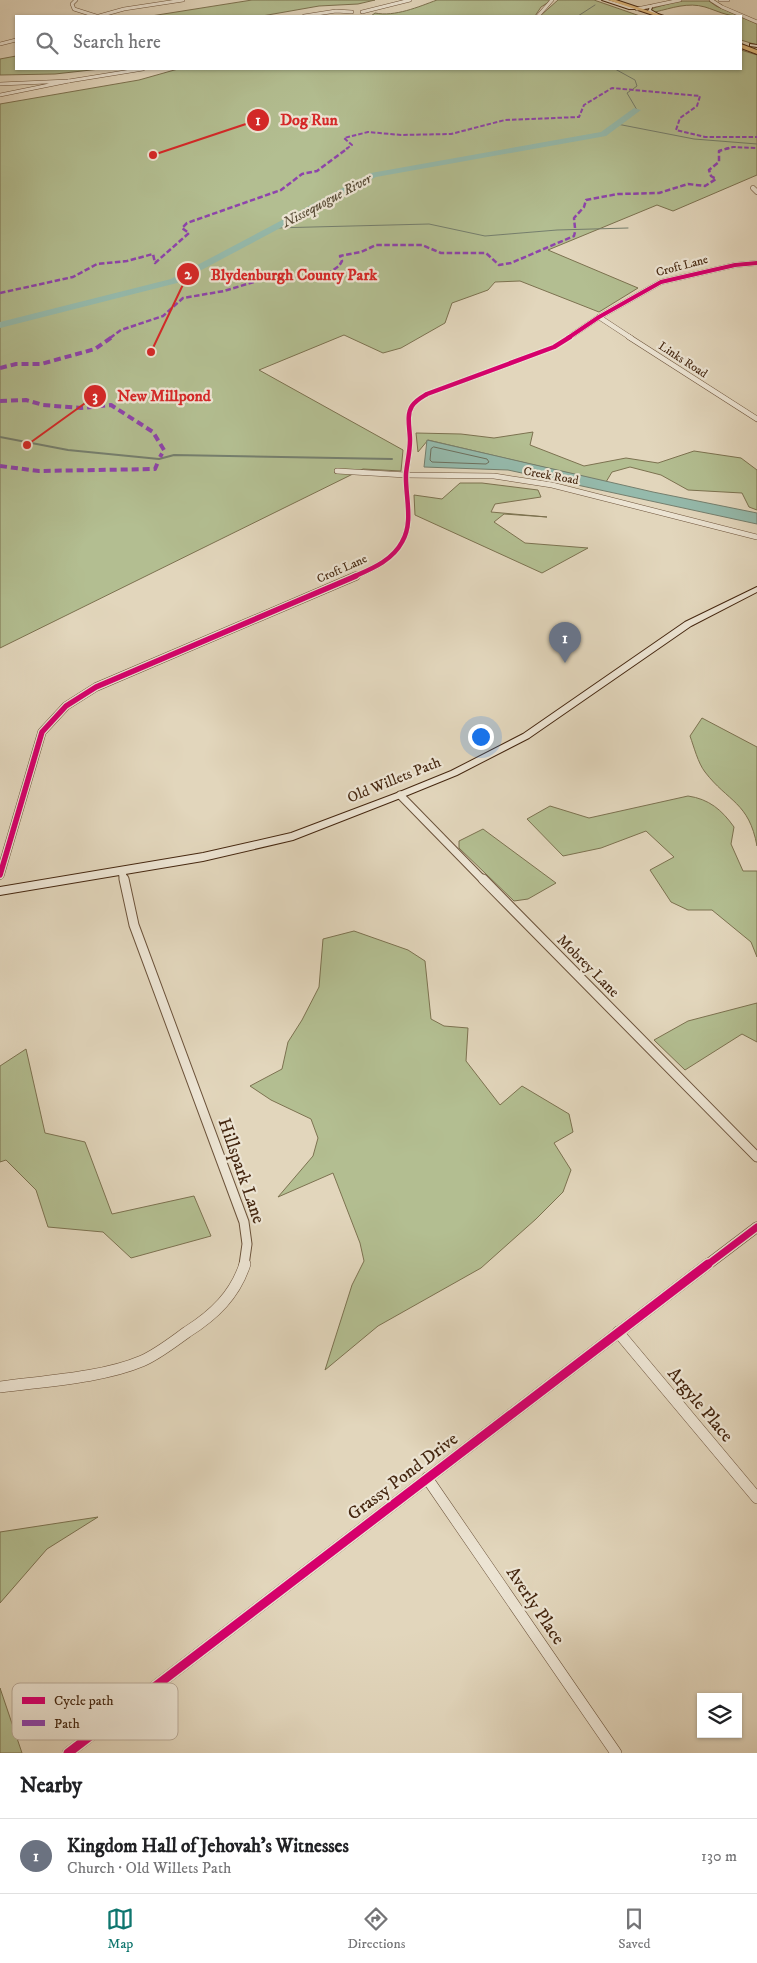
<!DOCTYPE html>
<meta charset="utf-8">
<style>
body{margin:0;font-family:"IM FELL DW Pica",serif;background:#f2f2f2;color:#202124}
.controls{position:absolute;right:15px;bottom:15px;display:grid;overflow:hidden;border-radius:0px;box-shadow:0 1px 4px #0004}
.controls button{width:45px;height:45px;display:grid;place-items:center;padding:0;border:0;border-bottom:1px solid #e0e0e0;background:#fff;color:#202124;font:25px sans-serif}
.you{position:absolute;left:480px;top:736px;width:18px;height:18px;margin:-12px;border:4px solid #fff;border-radius:50%;background:#1a73e8;box-shadow:0 0 0 8px #1a73e833}
.badge{display:grid;place-items:center;width:32px;height:32px;border-radius:50%;background:#0f766e;color:#fff;font-size:16px;font-weight:700}
.pin{position:absolute;translate:-50% -41px;filter:drop-shadow(0 1px 2px #0008)}
.pin::after{content:'';position:absolute;top:26px;width:18px;height:15px;background:inherit;clip-path:polygon(0 0,100% 0,50% 100%)}
.list{margin:0;padding:0;list-style:none}
h2{display:flex;justify-content:space-between;align-items:center;height:65px;margin:0;padding:0 20px;font-size:21px}
h2 small{font-size:16px;font-weight:400;color:#757577}
.list li{display:grid;grid-template-columns:32px 1fr auto;gap:15px;align-items:center;box-sizing:border-box;height:75px;padding:0 20px;border-top:1px solid #e0e0e0}
.list b{display:block;font-size:19px;white-space:nowrap}
.list p{margin:0;font-size:16px;white-space:nowrap;color:#757577}
.list em{font-size:16px;font-style:normal;color:#757577}
.icon{flex:none;width:28px;height:28px;fill:none;stroke:currentColor;stroke-width:2;stroke-linecap:round;stroke-linejoin:round}
.map{position:relative;flex:none;width:757px;height:1753px;overflow:hidden}
.search{position:absolute;background:#fff;box-shadow:0 1px 4px #0004;left:15px;right:15px;top:15px;height:55px;display:flex;align-items:center;gap:12px;box-sizing:border-box;padding:0 18px;border-radius:0px;color:#757577;font-size:19px}
.sheet{height:140px;background:#fff}
nav{display:flex;justify-content:space-around;align-items:center;box-sizing:border-box;height:70px;border-top:1px solid #e0e0e0;background:#fff;font-size:14px;color:#757577}
nav a{display:grid;justify-items:center;gap:2px}
nav .on{color:#0f766e}
.map>svg:first-child{display:block}
</style>
<div class="map">
<svg width="757" height="1753" viewBox="0 0 757 1753">
<rect width="100%" height="100%" fill="#e2d6bc"/>
<filter id="stains"><feTurbulence type="fractalNoise" baseFrequency=".004" numOctaves="4"/><feColorMatrix values="0 0 0 0 .2 0 0 0 0 .09 0 0 0 0 .02 0 0 0 .5 -.17"/></filter>
<radialGradient id="worn" r=".72"><stop offset=".6" stop-color="#630" stop-opacity="0"/><stop offset="1" stop-color="#630" stop-opacity=".3"/></radialGradient>
<g fill="#b3be91" stroke="#7c7250">
<polygon points="252,0 375,0 358,4 319,6 262,16 151,16"/>
<path d="M437,0H552L541,7L535,16H371L375,13C395,17 418,7 437,0Z"/>
<polygon points="558,0 594,0 640,16 540,16"/>
<path d="M678,1H709L716,6L739,16C726,16 718,11 705,7C688,2 672,8 655,12L650,9Z"/>
<polygon points="741,17 757,24 757,45 741,40"/>
<polygon points="741,50 757,55 757,175 673,211 657,205 548,250 638,288 599,312 520,281 495,282 488,290 452,303 445,323 401,348 383,353 344,335 259,370 403,450 401,471 363,469 0,648 0,104 139,80 178,69 741,69"/>
<polygon points="16,56 16,69 100,69 55,74 0,75 0,59"/>
<polygon points="533,432 530,445 584,466 626,458 658,463 694,451 741,458 757,470 757,510 749,507 742,493 688,490 661,475 630,467 612,472 606,482 428,440 418,452 416,433 461,434 494,438"/>
<polygon points="460,483 482,483 538,490 541,497 495,504 491,512 547,517 504,514 494,522 525,543 588,548 542,573 415,515 414,495 442,499"/>
<path d="M702,718L757,747V846C749,802 728,802 705,772C698,763 694,747 690,736Z"/>
<path d="M688,796C709,799 722,810 734,827L731,844L743,871H757V957L751,942L712,910H688L671,902L650,870L674,857L646,831L601,848L563,856L527,819L550,806L589,818Z"/>
<polygon points="483,829 556,883 528,899 514,901 459,848 459,841"/>
<polygon points="354,931 408,950 425,961 431,1019 444,1026 468,1028 466,1061 500,1105 522,1086 569,1114 573,1132 554,1143 571,1170 563,1192 536,1219 481,1268 378,1326 325,1370 352,1285 364,1261 360,1243 333,1173 278,1197 313,1156 318,1138 311,1119 271,1100 250,1086 282,1069 288,1042 302,1020 319,987 323,939"/>
<polygon points="757,1003 757,1042 742,1034 685,1070 654,1040 688,1021"/>
<polygon points="26,1049 45,1133 85,1142 112,1214 194,1196 211,1236 131,1258 103,1232 48,1227 36,1190 6,1160 0,1162 0,1066"/>
<polygon points="98,1517 47,1549 0,1603 0,1532"/>
<polygon points="0,1688 22,1753 0,1753"/>
</g>
<polygon fill="#95baac" stroke="#757f6e" points="427,440 653,492 757,513 757,524 508,470 424,467"/>
<g fill="none" stroke-linecap="round" stroke-linejoin="round">
<polygon stroke="#6d705e" stroke-width="1" points="434,447 487,459 489,462 486,464 432,462 430,460 431,449"/>
<g stroke="#757f6e" stroke-width="1">
<polyline points="578,16 595,5"/>
<polyline points="615,69 635,80 637,86 633,89"/>
<polyline points="630,91 627,93 637,110"/>
<polyline points="617,124 694,139 757,144"/>
<polyline points="274,228 429,224 485,236 557,230 628,228"/>
</g>
<polyline stroke="#757f6e" stroke-width="2" points="0,437 68,450 159,459 174,455 392,459"/>
<polygon fill="#95baac" fill-rule="evenodd" points="634,108 641,110 606,136 376,177 177,283 0,328 0,322 171,279 371,173 601,132"/>
<defs>
<g id="street-far5">
<polyline points="76,0 72,4 74,9 96,16"/>
<polyline points="711,0 722,7 757,22"/>
<polyline points="720,0 728,0"/>
<polyline points="637,9 680,0"/>
<polyline points="362,12 410,0"/>
<polyline points="99,16 124,9 183,0"/>
<polyline points="304,16 336,11 352,12"/>
<polyline points="538,16 552,0"/>
<polyline points="0,44 16,40"/>
<polyline points="69,81 143,69"/>
<polyline points="0,84 69,81 0,95"/>
</g>
<g id="street-far4">
<polyline points="753,188 757,192"/>
<polyline points="599,317 631,338"/>
<polyline points="568,338 599,317 661,282 735,265 757,263"/>
</g>
<g id="street-far3">
<polyline points="629,337 757,419"/>
<polyline points="337,471 406,475 494,476 552,485 757,537"/>
<path d="M353,577C371,569 392,561 402,542C414,522 405,496 406,474C407,463 410,452 410,440C410,429 406,415 412,406C416,400 422,397 427,394L554,347L570,337"/>
</g>
<g id="street-far2">
<polyline points="400,795 484,881"/>
<polyline points="122,872 124,881"/>
<polyline points="0,875 42,732 66,706 96,687 356,576"/>
</g>
<g id="street-far1">
<polyline points="124,879 134,925 244,1222 247,1244 244,1265"/>
<polyline points="483,879 757,1157"/>
<polyline points="707,1265 757,1227"/>
</g>
<g id="street">
<polyline points="618,1332 757,1498"/>
<path d="M0,1387C44,1381 102,1378 142,1361C158,1354 173,1342 187,1332C214,1315 235,1295 245,1264"/>
<polyline points="427,1478 616,1753"/>
<polyline points="68,1753 708,1264"/>
</g>
<g id="secondary">
<polygon points="602,0 608,0 639,9 629,9"/>
<polygon points="651,5 653,5 651,10 658,14 658,16 648,11"/>
<polygon points="750,44 757,45 757,47 750,46"/>
<polygon points="757,587 757,592 691,626 529,738 457,775 403,797 293,840 203,861 0,895 0,887 203,853 291,833 397,793 451,771 523,734 685,622"/>
</g>
<g id="highway">
<polygon points="608,0 616,0 664,16 656,16"/>
<polygon points="741,44 757,50 757,54 741,48"/>
</g>
</defs>
<use href="#street-far5" stroke="#6c533b" stroke-width="4"/>
<use href="#street-far4" stroke="#6c533b" stroke-width="5.5"/>
<use href="#street-far3" stroke="#6c533b" stroke-width="6"/>
<use href="#street-far2" stroke="#6c533b" stroke-width="9"/>
<use href="#street-far1" stroke="#6c533b" stroke-width="11"/>
<use href="#street" stroke="#6c533b" stroke-width="12"/>
<use href="#secondary" stroke="#452710" stroke-width="2"/>
<use href="#highway" stroke="#452710" stroke-width="2"/>
<use href="#street-far5" stroke="#ece4d3" stroke-width="3"/>
<use href="#street-far4" stroke="#ece4d3" stroke-width="4.5"/>
<use href="#street-far3" stroke="#ece4d3" stroke-width="5"/>
<use href="#street-far2" stroke="#ece4d3" stroke-width="7"/>
<use href="#street-far1" stroke="#ece4d3" stroke-width="9"/>
<use href="#street" stroke="#ece4d3" stroke-width="11"/>
<use href="#secondary" fill="#ece4d3" fill-rule="evenodd"/>
<use href="#highway" fill="#e1bb7e" fill-rule="evenodd"/>
<g stroke="#8e44ad" stroke-width="2" stroke-dasharray="4.5 2" stroke-linecap="butt">
<polyline points="346,149 352,145 344,138 368,132 401,135 451,134 505,120 579,117 584,105 612,88 700,96 697,106 680,118 676,130 705,137 757,137"/>
<polyline points="725,149 733,147 757,148"/>
</g>
<g stroke="#8e44ad" stroke-width="2.5" stroke-dasharray="5.5 2.5" stroke-linecap="butt">
<polyline points="575,228 574,218 584,207 586,200 618,194 659,193 688,184 705,186 716,179 711,176 709,170 719,162 719,151 729,148"/>
<polyline points="0,293 73,277 97,264 127,261 153,254 155,263 189,233 182,228 187,223 281,190 302,174 317,171 348,148"/>
<polyline points="110,338 121,330 163,316 183,298 224,291 267,278 325,276 339,266 342,261 340,256 361,252 376,245 422,245 441,253 486,253 499,265 511,263 574,236 575,232"/>
</g>
<g stroke="#8e44ad" stroke-width="4" stroke-dasharray="7 4" stroke-linecap="butt">
<polyline points="0,368 16,364 41,364 95,349 112,337"/>
<polyline points="0,401 26,400 43,405 81,408 111,405 153,432 164,450 160,457"/>
<polyline points="0,466 39,471 155,469 158,462"/>
</g>
<defs>
<polyline id="cycleway-far4" points="568,338 599,317 661,282 735,265 757,263"/>
<path id="cycleway-far3" d="M353,577C371,569 392,561 402,542C414,522 405,496 406,474C407,463 410,452 410,440C410,429 406,415 412,406C416,400 422,397 427,394L554,347L570,337"/>
<polyline id="cycleway-far2" points="0,875 42,732 66,706 96,687 356,576"/>
<polyline id="cycleway-far1" points="707,1265 757,1227"/>
<polyline id="cycleway" points="68,1753 708,1264"/>
</defs>
<use href="#cycleway-far4" stroke="#ece4d3" stroke-width="5.5"/>
<use href="#cycleway-far3" stroke="#ece4d3" stroke-width="7"/>
<use href="#cycleway-far2" stroke="#ece4d3" stroke-width="8"/>
<use href="#cycleway-far1" stroke="#ece4d3" stroke-width="10"/>
<use href="#cycleway" stroke="#ece4d3" stroke-width="12"/>
<use href="#cycleway-far4" stroke="#d6006c" stroke-width="4"/>
<use href="#cycleway-far3" stroke="#d6006c" stroke-width="4.5"/>
<use href="#cycleway-far2" stroke="#d6006c" stroke-width="5.5"/>
<use href="#cycleway-far1" stroke="#d6006c" stroke-width="7"/>
<use href="#cycleway" stroke="#d6006c" stroke-width="9"/>
</g>
<g text-anchor="middle" dominant-baseline="central" stroke-width="4.5" stroke-linejoin="round" paint-order="stroke">
<g font-size="12" fill="#452710" stroke="#ece4d3">
<text transform="translate(682 266) rotate(-15)">Croft Lane</text>
<text transform="translate(683 360) rotate(33)">Links Road</text>
<text transform="translate(551 476) rotate(10)">Creek Road</text>
<text transform="translate(342 569) rotate(-24)">Croft Lane</text>
</g>
<g font-size="14" font-style="italic" fill="#594c37" stroke="#ece4d3">
<text transform="translate(327 201) rotate(-28)">Nissequogue River</text>
</g>
<g font-size="15" fill="#452710" stroke="#ece4d3">
<text transform="translate(394 780) rotate(-22)">Old Willets Path</text>
<text transform="translate(588 966) rotate(45)">Mobrey Lane</text>
</g>
<g font-size="18" fill="#452710" stroke="#ece4d3">
<text transform="translate(241 1171) rotate(71)">Hillspark Lane</text>
<text transform="translate(700 1405) rotate(50)">Argyle Place</text>
<text transform="translate(403 1477) rotate(-37)">Grassy Pond Drive</text>
<text transform="translate(535 1606) rotate(56)">Averly Place</text>
</g>
</g>
<rect x="12" y="1683" width="166" height="57" rx="8" fill="#ece4d3" stroke="#baab98" stroke-width="1"/>
<rect x="22" y="1697" width="23" height="7" fill="#d6006c"/>
<rect x="22" y="1720" width="23" height="6" fill="#8e44ad"/>
<g font-size="14" fill="#452710">
<text x="54" y="1705">Cycle path</text>
<text x="54" y="1728">Path</text>
</g>
<path fill="none" stroke="#d62828" stroke-width="2" d="M153 155L258 120M151 352L188 274M27 445L95 396"/>
<g fill="#d62828" stroke="#ece4d3" stroke-width="2">
<circle cx="153" cy="155" r="5"/>
<circle cx="151" cy="352" r="5"/>
<circle cx="27" cy="445" r="5"/>
<circle cx="258" cy="120" r="12"/>
<circle cx="188" cy="274" r="12"/>
<circle cx="95" cy="396" r="12"/>
</g>
<g font-size="15" text-anchor="middle" font-weight="bold" fill="#fff">
<text x="258" y="125">1</text>
<text x="188" y="279">2</text>
<text x="95" y="401">3</text>
</g>
<g font-size="16" text-anchor="middle" font-weight="bold" fill="#d62828" stroke="#ece4d3" stroke-width="4.5" stroke-linejoin="round" paint-order="stroke">
<text x="309" y="125">Dog Run</text>
<text x="294" y="280">Blydenburgh County Park</text>
<text x="164" y="401">New Millpond</text>
</g>
<rect width="100%" height="100%" filter="url(#stains)"/>
<rect width="100%" height="100%" fill="url(#worn)"/>
</svg>
<div class="controls">
<button><svg class="icon" aria-label="layers" viewBox="0 0 24 24"><path d="M12 4l9 5-9 5-9-5zM3 14l9 5 9-5"/></svg></button>
</div>
<div class="you"></div>
<div class="pin badge" style="left:565px;top:663px;background:#6b7280">1</div>
<div class="search"><svg class="icon" aria-label="search" viewBox="0 0 24 24"><circle cx="10" cy="10" r="6"/><path d="M15 15l6 6"/></svg>Search here</div>
</div>
<section class="sheet">
<h2>Nearby<small></small></h2>
<ul class="list">
<li><span class="badge" style="background:#6b7280">1</span><div><b>Kingdom Hall of Jehovah’s Witnesses</b><p>Church · Old Willets Path</p></div><em>130 m</em></li>
</ul>
</section>
<nav>
<a class="on"><svg class="icon" aria-label="map" viewBox="0 0 24 24"><path d="M3 6l6-2 6 2 6-2v14l-6 2-6-2-6 2zM9 4v14M15 6v14"/></svg>Map</a>
<a><svg class="icon" aria-label="directions" viewBox="0 0 24 24"><path d="M12 3l9 9-9 9-9-9zM9 14v-3h6M13 9l2 2-2 2"/></svg>Directions</a>
<a><svg class="icon" aria-label="saved" viewBox="0 0 24 24"><path d="M7 4h10v16l-5-4-5 4z"/></svg>Saved</a>
</nav>
